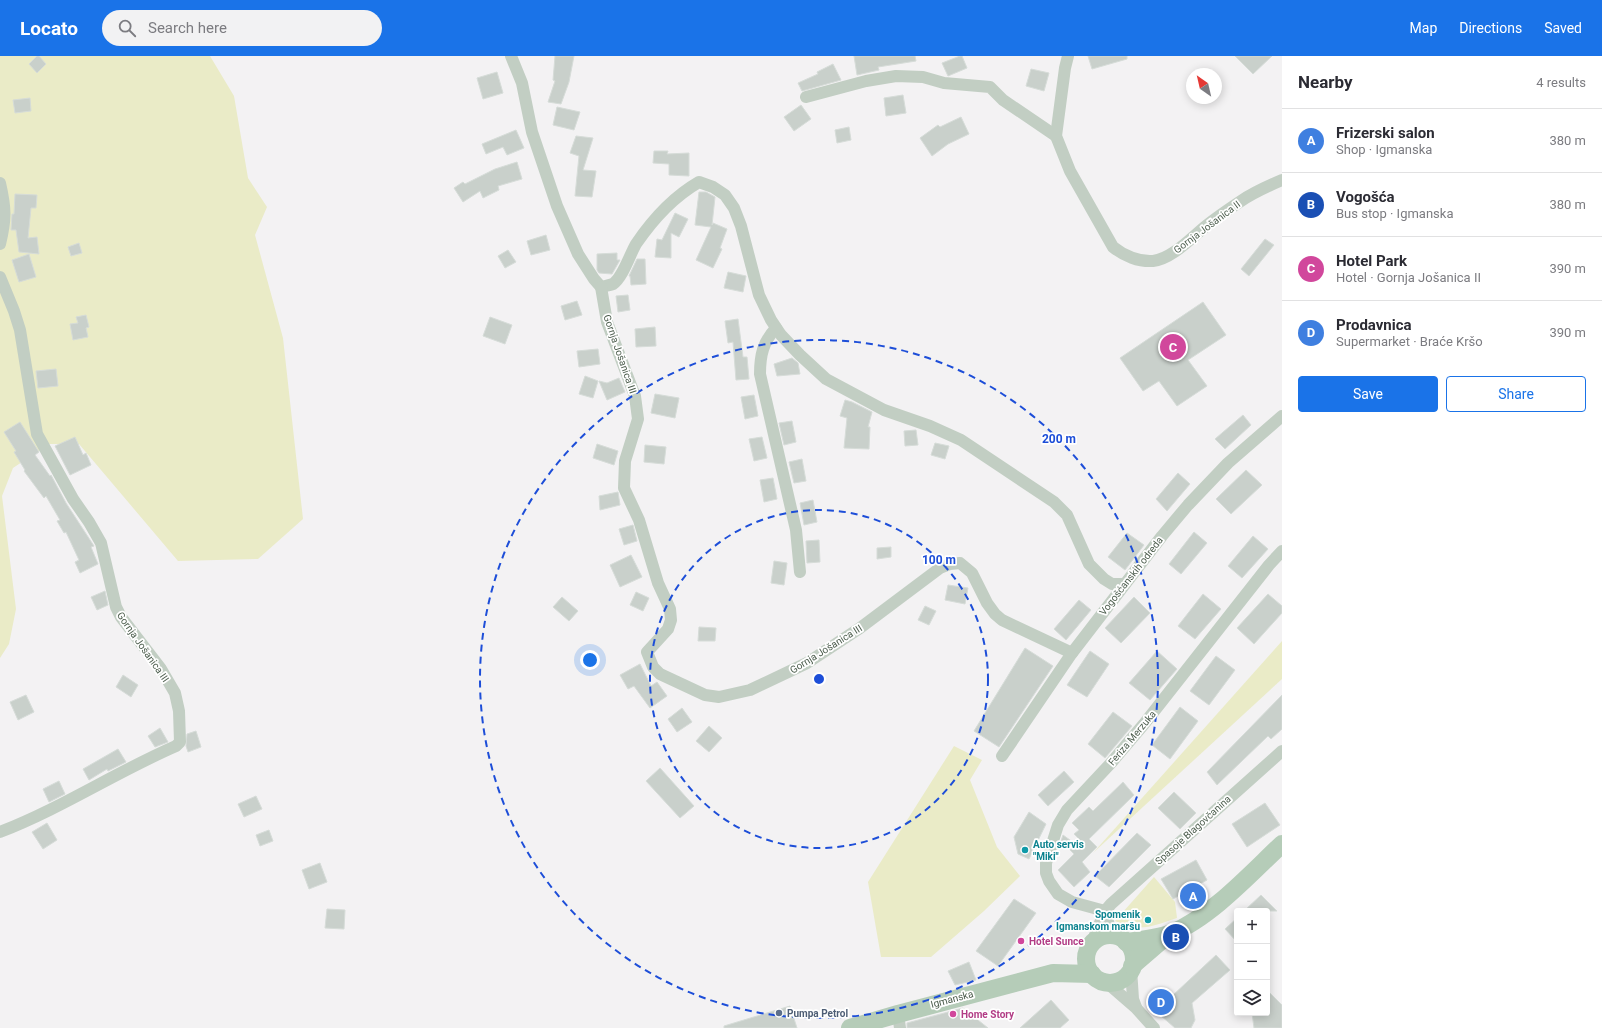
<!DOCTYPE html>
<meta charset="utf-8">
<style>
body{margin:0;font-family:Roboto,sans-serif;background:#f2f2f3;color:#2b2b33}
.controls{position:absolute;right:12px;bottom:12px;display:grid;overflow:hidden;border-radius:4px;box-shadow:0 2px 10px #0003}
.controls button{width:36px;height:36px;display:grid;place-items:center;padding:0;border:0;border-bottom:1px solid #e1e1e2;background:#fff;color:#2b2b33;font:20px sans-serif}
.compass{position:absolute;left:1186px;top:12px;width:36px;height:36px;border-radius:50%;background:#fff;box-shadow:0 2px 10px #0003;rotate:326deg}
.you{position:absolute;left:590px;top:604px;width:14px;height:14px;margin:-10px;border:3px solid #fff;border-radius:50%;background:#1a73e8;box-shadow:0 0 0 6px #1a73e833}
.badge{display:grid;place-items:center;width:26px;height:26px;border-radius:50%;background:#1a73e8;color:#fff;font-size:13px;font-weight:700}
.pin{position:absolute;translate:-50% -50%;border:2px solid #fff;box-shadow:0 1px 4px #0006}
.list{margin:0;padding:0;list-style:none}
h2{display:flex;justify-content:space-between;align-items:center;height:52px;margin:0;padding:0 16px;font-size:17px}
h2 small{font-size:13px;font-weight:400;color:#7c7c81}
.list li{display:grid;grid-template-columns:26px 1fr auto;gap:12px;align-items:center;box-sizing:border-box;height:64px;padding:0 16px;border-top:1px solid #e1e1e2}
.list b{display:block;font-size:15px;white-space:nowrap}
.list p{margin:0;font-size:13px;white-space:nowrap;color:#7c7c81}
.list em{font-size:13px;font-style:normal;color:#7c7c81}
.actions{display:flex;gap:8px;padding:12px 16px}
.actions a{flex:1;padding:9px 0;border:1px solid #1a73e8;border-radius:4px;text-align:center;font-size:14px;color:#1a73e8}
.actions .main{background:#1a73e8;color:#fff}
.icon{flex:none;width:22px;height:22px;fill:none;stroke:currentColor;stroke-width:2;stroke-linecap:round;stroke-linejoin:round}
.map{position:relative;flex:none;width:1282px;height:972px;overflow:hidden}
header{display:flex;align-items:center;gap:24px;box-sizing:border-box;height:56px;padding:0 20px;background:#1a73e8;color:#fff}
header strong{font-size:19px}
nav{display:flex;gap:22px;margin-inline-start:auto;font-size:14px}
.search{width:280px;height:36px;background:#f2f2f3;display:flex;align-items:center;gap:10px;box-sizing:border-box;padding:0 14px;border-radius:22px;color:#7c7c81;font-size:15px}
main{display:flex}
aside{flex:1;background:#fff}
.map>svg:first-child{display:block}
</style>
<header>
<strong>Locato</strong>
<div class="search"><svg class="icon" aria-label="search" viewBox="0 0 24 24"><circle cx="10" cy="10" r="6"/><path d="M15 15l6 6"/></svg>Search here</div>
<nav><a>Map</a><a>Directions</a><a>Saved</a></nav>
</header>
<main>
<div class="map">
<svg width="1282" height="972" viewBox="0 0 1282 972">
<rect width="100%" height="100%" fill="#f3f2f3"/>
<g fill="#eaebc7">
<polygon points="0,0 210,0 234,40 248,122 267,151 255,179 283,282 303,463 258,503 178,505 79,388 49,388 13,412 2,440 16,553 9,588 0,602"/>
<polygon points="1282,585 1282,623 1093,797"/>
<polygon points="954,690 982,704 970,724 997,791 1020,820 984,855 931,901 881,901 868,826"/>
<path d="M1154,821L1175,846L1177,862C1153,870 1139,877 1115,865Z"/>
</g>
<g fill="#c9d0cb" stroke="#d6dcd8">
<polygon points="37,0 39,0 46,8 37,17 29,8"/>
<polygon points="555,0 574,0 569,26 561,48 548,46 555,25 553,24"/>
<polygon points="854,0 915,0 916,5 878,11 879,14 857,19"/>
<polygon points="960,0 962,0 967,12 948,20 942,7"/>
<polygon points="1088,0 1127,0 1127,3 1092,13"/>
<polygon points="1235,0 1272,0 1253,18"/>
<polygon points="833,8 841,24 802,35 798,27 818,18 817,16"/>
<polygon points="1031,13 1049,17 1044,35 1026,30"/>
<polygon points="497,16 503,37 483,43 477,22"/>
<polygon points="903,39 906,57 886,60 884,42"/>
<polygon points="30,42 31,55 15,57 13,44"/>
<polygon points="801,49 811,63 794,75 784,61"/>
<polygon points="557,51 580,56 574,74 553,69"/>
<polygon points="961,61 969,78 948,88 932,100 920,82 938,69 940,71"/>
<polygon points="849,71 851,84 837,87 835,74"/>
<polygon points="516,74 524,92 507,99 503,91 486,98 482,88"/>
<polygon points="576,80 593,82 583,114 596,115 592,141 575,140 579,100 570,97"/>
<polygon points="654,95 668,95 667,98 689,97 689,120 669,119 669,108 653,107"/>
<polygon points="517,106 522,123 498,130 499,134 483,142 480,135 463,146 454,132 463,126 465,128 495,113"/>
<polygon points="699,136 706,136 715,141 712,169 713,167 727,173 720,192 722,193 713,212 696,204 711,171 695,169"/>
<polygon points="15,138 37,139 36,152 31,152 28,182 37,181 39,198 19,196 16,174 11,174 12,158 14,158"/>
<polygon points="675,157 688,163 679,181 671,177 671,202 655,201 657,183 662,184"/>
<polygon points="546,179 550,194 531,199 527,185"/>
<polygon points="1265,183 1274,189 1249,220 1241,213"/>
<polygon points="79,187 82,197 71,200 68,191"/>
<polygon points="508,194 516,206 505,212 498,200"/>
<polygon points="617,197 617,204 620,204 612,218 599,217 597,214 597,198"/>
<polygon points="29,198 36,221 19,226 12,204"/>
<polygon points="637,203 645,203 646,228 631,229 630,220 629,220"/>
<polygon points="728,216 746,220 743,236 724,232"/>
<polygon points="628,239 630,254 618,256 616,240"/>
<polygon points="577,245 582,259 565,264 561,250"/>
<polygon points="1203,246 1226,279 1188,304 1207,330 1177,350 1159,325 1143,335 1120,302"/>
<polygon points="86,259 89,271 86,272 88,281 73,284 70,268 78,267 76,261"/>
<polygon points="490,261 512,269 505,288 483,280"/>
<polygon points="738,263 743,301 747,301 749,323 736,324 733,286 728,287 725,265"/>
<polygon points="655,271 656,290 636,291 635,273"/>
<polygon points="598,293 600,308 579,311 577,295"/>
<polygon points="792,302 798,307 800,318 777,320 774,308"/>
<polygon points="56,313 58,330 38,332 36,315"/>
<polygon points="585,320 598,325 593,342 579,338"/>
<polygon points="619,322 625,336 607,344 599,325 607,327"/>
<polygon points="655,338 679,342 675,362 651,357"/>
<polygon points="754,339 758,360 745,363 741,341"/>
<polygon points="845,344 852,346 872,356 868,371 870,371 869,393 844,392 847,362 840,360"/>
<polygon points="1243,359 1251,369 1225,393 1215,383"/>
<polygon points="792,365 796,386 784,389 779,367"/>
<polygon points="20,366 39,396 35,399 50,420 51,419 66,447 94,490 91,491 98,508 80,517 75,506 79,504 66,476 64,477 57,465 60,464 46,440 44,442 24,415 25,414 14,396 16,395 4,376"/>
<polygon points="916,374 918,389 905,390 904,375"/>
<polygon points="75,381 83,399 86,397 91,409 70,419 55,390"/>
<polygon points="762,381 767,402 754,405 749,383"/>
<polygon points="935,387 949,390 945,403 931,399"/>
<polygon points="597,388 618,395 614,409 593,402"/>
<polygon points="645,389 666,391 664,408 644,406"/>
<polygon points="802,403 806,425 794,427 789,406"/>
<polygon points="1246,414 1262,429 1231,458 1216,443"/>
<polygon points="1178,417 1190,428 1167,455 1156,443"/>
<polygon points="773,422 777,443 764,446 760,424"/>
<polygon points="618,436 620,449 600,454 599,440"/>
<polygon points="813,444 817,466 804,469 800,447"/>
<polygon points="633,469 637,485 624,489 619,473"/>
<polygon points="1194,476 1207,487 1181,518 1169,508"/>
<polygon points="1127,477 1144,489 1125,514 1108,501"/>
<polygon points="1253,480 1268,493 1242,522 1228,510"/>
<polygon points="819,484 820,506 807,507 806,485"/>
<polygon points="891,491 891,501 877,503 877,492"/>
<polygon points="631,499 642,521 620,531 610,509"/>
<polygon points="774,505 787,507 784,529 771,527"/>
<polygon points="948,529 968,532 965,548 945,544"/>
<polygon points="105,535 108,549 97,554 91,541"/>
<polygon points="636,536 649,542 643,555 630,549"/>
<polygon points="1203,538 1221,553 1195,583 1178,570"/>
<polygon points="1268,538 1282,550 1282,557 1254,588 1237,572"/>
<polygon points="562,541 578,555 569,565 553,551"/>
<polygon points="1134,541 1150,557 1121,587 1105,572"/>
<polygon points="1079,544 1091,554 1066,584 1054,573"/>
<polygon points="925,550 936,555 929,569 918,564"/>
<polygon points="699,571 716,572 715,585 698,585"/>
<polygon points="1025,592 1053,610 999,691 974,675"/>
<polygon points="1090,595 1109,608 1087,641 1067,629"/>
<polygon points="1157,595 1177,613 1150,644 1129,627"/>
<polygon points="1216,600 1235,614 1209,649 1190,635"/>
<polygon points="640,608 651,630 657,626 667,640 650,652 634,630 628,633 620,619"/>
<polygon points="123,619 138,629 131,641 116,631"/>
<polygon points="26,639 34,656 18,664 10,646"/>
<polygon points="1282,639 1282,673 1271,683 1268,680 1217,729 1207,716"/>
<polygon points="1180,651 1198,665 1170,703 1152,689"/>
<polygon points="682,652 692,666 677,676 668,663"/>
<polygon points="1113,656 1132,670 1105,702 1088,688"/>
<polygon points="709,670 722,682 709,696 696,685"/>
<polygon points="160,672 168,686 155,691 148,680"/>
<polygon points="196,675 201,691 188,696 186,690 187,678"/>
<polygon points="118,693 126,706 108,715 107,713 89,724 83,713"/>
<polygon points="660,712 694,750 680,762 646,725"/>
<polygon points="1064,715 1074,726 1048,750 1038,739"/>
<polygon points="59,725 65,738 49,746 43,733"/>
<polygon points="1123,726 1134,739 1089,783 1097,791 1082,806 1090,816 1074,831 1058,814 1074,798 1061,785 1063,779 1081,792 1085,787 1084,788 1074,778 1079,774 1072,767 1089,751 1093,755"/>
<polygon points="1174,736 1196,757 1180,773 1158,752"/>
<polygon points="256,740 262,753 244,761 238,748"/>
<polygon points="1265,747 1280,769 1247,791 1232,768"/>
<polygon points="1029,756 1046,768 1029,803 1018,798 1014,781"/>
<polygon points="47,767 57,784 43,793 32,776"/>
<polygon points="269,774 273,785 260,790 256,779"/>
<polygon points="1137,777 1151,789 1109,831 1095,820"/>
<polygon points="1196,804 1207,824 1173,843 1161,823"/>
<polygon points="320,807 327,826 309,833 302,814"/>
<polygon points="1261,839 1277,855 1244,855"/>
<polygon points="1014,843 1036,857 998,910 976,895"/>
<polygon points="327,853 345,854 344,873 325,872"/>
<polygon points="1237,862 1237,886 1225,873"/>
<polygon points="1216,899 1230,914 1192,947 1195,964 1191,972 1175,972 1160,959 1152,945 1164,932 1172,940"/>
<polygon points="969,906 976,924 955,929 948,915"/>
<polygon points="1267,934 1282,949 1282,972 1254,972 1252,957 1267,957"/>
<polygon points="1051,944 1069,964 1060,972 1020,972"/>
<polygon points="790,950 797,972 724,972 724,970"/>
<polygon points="963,952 988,972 907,972 907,967"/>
</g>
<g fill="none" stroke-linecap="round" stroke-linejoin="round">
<g stroke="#c2cec3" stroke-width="12">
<path d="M511,0L522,27L532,76L557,150L578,198L594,223L601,231C605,230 610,229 613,228C623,221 630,198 636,188C653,163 673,141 699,126L713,131L725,139L734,152L741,170L759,239L771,264L781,279L800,299L826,323L884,354L930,370L961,384L1054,446L1067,459L1089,508L1104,523L1112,528H1125"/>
<path d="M1068,0L1065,12L1056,80L1070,115L1113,191C1124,200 1139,206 1153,205C1172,203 1192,181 1206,170C1217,161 1229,153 1241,145C1254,136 1268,130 1282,124"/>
<polyline points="806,41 866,25 896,20 923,21 944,27 990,31 1003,44 1056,80"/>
<path d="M0,127C6,153 6,163 0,188"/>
<path d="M0,221L14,255L20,274L37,378L73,443L89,466L101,487L116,551L121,561L161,613L175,637L179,655L180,686L176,690C116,716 62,752 0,776"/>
<polyline points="601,231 607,266 635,340 638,363 625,405 624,432 639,464 658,527 670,553 671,564 668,573 647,596 653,611 660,618 705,639 719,641 750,634 807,607 860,572 940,512 950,508 960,507 972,517 987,547 995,558 1002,564 1072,597"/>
<path d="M776,272C763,286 760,299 760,318L796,474L800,516"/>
<polyline points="1002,700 1072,597 1162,480 1188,449 1228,407 1282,360"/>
<polyline points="1105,855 1072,846 1058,838 1049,825 1046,817 1046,807 1058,769 1067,754 1111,707 1144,668 1269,509 1282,495"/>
<path d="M1105,855C1108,865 1109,875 1117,880"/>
<polyline points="1092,886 1105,855 1111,848 1282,695"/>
<polyline points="1131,913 1133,943 1136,951"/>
<polyline points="1106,926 1136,952 1154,972"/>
<polyline points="898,958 900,972"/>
</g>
<g stroke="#b5ccb8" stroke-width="18">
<circle cx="1110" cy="903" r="24"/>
<path d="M1126,886C1141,884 1158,882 1172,877C1211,861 1251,817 1282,788"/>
<polyline points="1132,910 1168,879"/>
<polyline points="850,972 898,958 1053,917 1092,918"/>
</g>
</g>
<g fill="none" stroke="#1d4ed8" stroke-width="2" stroke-dasharray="7 5">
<circle cx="819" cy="623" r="169"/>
<circle cx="819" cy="623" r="339"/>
</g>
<g fill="#0f9aa8" stroke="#fff" stroke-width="1.5">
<circle cx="1025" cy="794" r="4"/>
<circle cx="1148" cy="864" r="4"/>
</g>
<g fill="#d1479c" stroke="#fff" stroke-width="1.5">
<circle cx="1021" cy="885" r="4"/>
<circle cx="953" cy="958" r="4"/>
</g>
<circle fill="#5c6f8a" stroke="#fff" stroke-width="1.5" cx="779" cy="957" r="4"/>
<g text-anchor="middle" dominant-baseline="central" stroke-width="3.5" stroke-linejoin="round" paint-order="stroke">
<g font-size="10" fill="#4c5d4d" stroke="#fff">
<text transform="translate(1207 171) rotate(-37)">Gornja Jošanica II</text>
<text transform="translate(620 298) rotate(71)">Gornja Jošanica III</text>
<text transform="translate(1131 520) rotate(-52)">Vogošćanskih odreda</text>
<text transform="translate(143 591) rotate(55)">Gornja Jošanica III</text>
<text transform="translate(826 593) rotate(-32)">Gornja Jošanica III</text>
<text transform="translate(1132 682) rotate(-50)">Feriza Merzuka</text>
<text transform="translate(1193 774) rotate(-42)">Spasoje Blagovčanina</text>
<text transform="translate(952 943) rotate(-15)">Igmanska</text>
</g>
<g font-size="10" font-weight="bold" fill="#0d838f" stroke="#fff" text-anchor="start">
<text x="1033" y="788">Auto servis<tspan x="1033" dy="12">"Miki"</tspan></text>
<text x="1140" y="858" text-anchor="end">Spomenik<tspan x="1140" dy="12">Igmanskom maršu</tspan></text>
</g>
<g font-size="10" font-weight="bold" fill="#b23c85" stroke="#fff" text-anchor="start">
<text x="1029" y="885">Hotel Sunce</text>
<text x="961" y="958">Home Story</text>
</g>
<g font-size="10" font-weight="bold" fill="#4e5e75" stroke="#fff" text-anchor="start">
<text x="787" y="957">Pumpa Petrol</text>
</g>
</g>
<circle cx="819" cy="623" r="6" fill="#1d4ed8" stroke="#fff" stroke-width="2"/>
<g font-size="12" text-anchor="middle" font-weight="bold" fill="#1d4ed8" stroke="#fff" stroke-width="3.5" stroke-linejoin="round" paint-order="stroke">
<text x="1059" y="387">200 m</text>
<text x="939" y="508">100 m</text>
</g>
</svg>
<div class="controls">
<button>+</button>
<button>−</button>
<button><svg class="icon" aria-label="layers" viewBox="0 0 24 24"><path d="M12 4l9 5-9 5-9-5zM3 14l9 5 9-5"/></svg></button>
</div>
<svg class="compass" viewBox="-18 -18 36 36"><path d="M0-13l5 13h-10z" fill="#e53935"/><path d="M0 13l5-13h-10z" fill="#7c7c81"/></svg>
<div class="you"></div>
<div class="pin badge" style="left:1193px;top:840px;background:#3f7fe0">A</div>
<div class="pin badge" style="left:1176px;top:881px;background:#1a4fb4">B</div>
<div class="pin badge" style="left:1173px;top:291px;background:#d1479c">C</div>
<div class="pin badge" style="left:1161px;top:946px;background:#3f7fe0">D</div>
</div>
<aside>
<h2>Nearby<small>4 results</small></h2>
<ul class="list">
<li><span class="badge" style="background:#3f7fe0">A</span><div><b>Frizerski salon</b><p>Shop · Igmanska</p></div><em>380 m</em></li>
<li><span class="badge" style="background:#1a4fb4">B</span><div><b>Vogošća</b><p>Bus stop · Igmanska</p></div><em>380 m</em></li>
<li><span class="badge" style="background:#d1479c">C</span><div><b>Hotel Park</b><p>Hotel · Gornja Jošanica II</p></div><em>390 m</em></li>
<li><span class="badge" style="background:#3f7fe0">D</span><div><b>Prodavnica</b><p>Supermarket · Braće Kršo</p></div><em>390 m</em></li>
</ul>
<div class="actions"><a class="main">Save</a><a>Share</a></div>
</aside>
</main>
